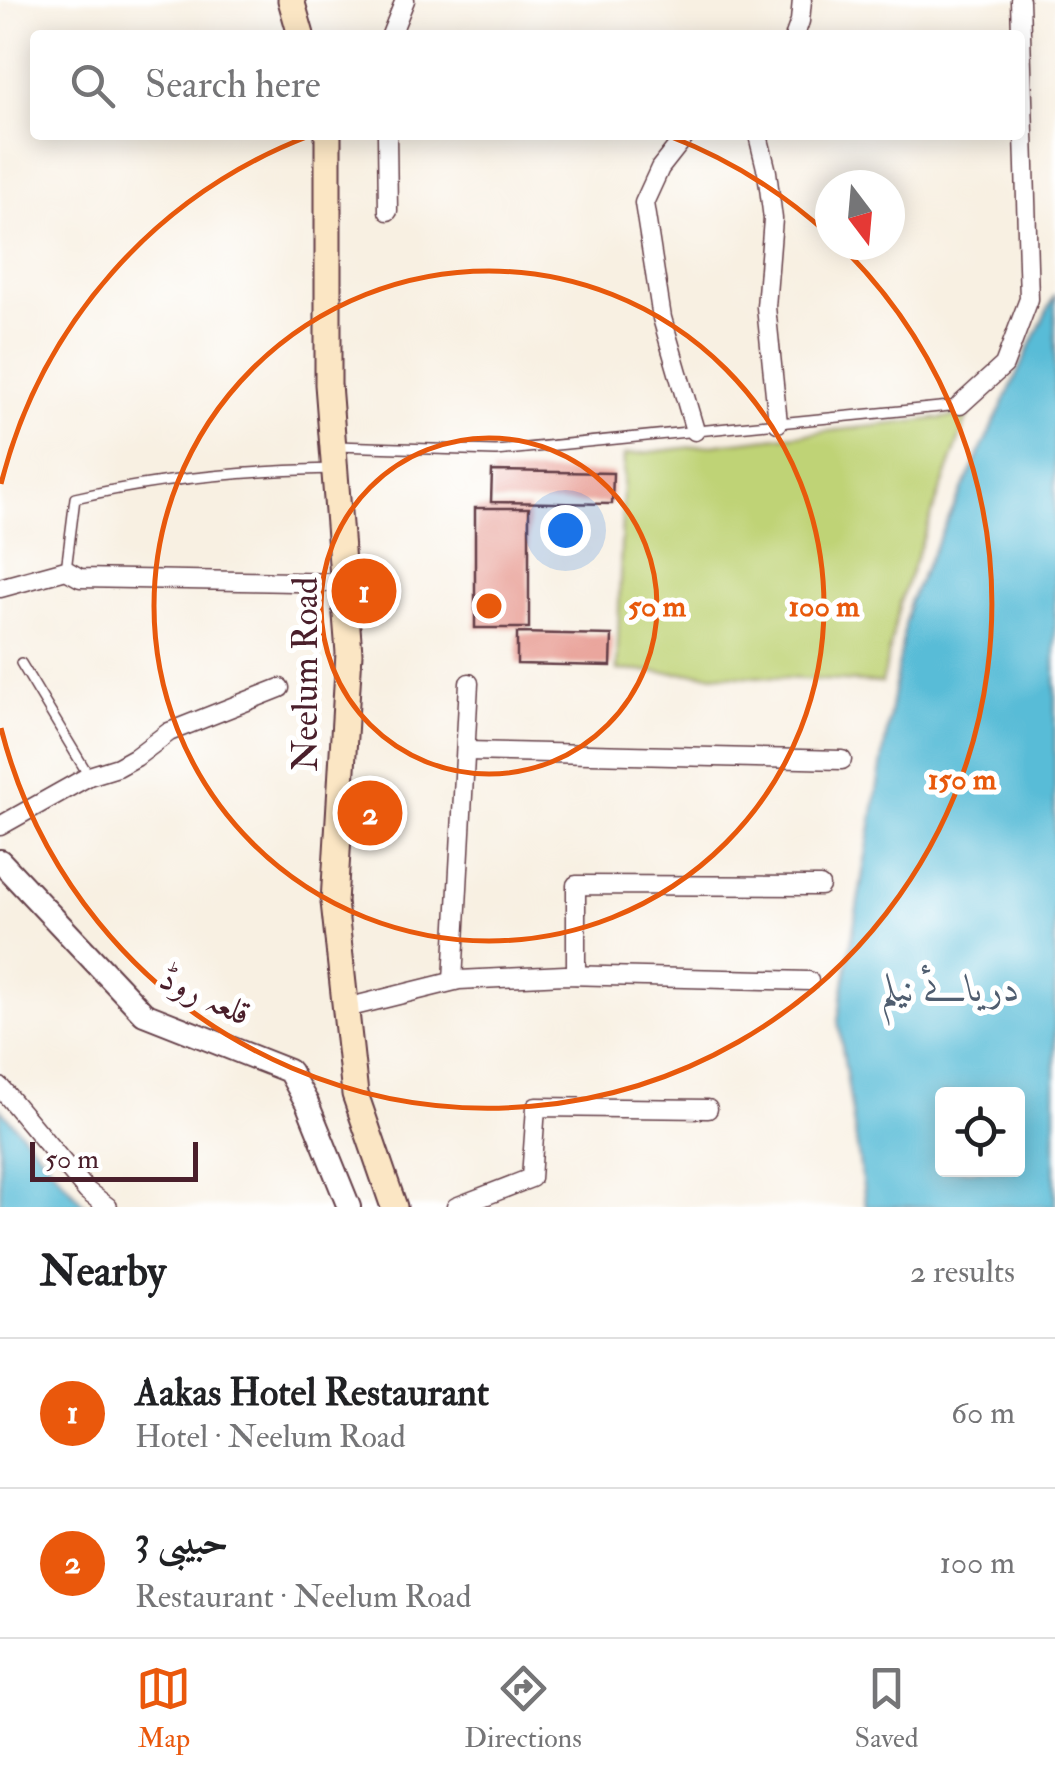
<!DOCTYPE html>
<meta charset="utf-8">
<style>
body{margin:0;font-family:"IM FELL Double Pica",Amiri,serif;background:#f2f2f2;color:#202124}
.controls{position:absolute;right:30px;bottom:30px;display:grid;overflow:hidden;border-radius:10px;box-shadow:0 5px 25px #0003}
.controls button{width:90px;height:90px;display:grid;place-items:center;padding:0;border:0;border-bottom:2px solid #e0e0e0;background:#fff;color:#202124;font:50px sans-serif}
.compass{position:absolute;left:815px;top:170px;width:90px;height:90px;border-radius:50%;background:#fff;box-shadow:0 5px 25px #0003;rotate:164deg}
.scale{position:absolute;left:30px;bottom:25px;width:168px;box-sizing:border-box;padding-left:10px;border:5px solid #4a1f2b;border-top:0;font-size:28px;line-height:35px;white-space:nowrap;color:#4a1f2b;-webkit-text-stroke:8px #fff;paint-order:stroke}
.you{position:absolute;left:565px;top:530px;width:35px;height:35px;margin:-25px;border:8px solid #fff;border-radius:50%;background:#1a73e8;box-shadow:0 0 0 15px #1a73e833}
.badge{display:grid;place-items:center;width:65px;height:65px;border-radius:50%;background:#ea580c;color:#fff;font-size:32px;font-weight:700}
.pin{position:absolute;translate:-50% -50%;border:5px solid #fff;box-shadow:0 2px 10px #0006}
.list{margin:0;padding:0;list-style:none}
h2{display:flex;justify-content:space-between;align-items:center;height:130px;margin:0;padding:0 40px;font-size:42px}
h2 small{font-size:32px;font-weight:400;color:#757577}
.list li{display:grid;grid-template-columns:65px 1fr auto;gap:30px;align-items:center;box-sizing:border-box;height:150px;padding:0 40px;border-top:2px solid #e0e0e0}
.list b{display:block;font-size:38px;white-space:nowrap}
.list p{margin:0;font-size:32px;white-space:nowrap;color:#757577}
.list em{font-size:32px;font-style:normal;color:#757577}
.icon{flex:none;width:55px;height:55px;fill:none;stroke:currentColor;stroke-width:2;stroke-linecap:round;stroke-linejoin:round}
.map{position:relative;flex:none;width:1055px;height:1207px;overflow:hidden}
.search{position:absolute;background:#fff;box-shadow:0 5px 25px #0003;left:30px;right:30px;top:30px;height:110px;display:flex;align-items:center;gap:25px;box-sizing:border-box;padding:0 35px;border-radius:10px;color:#757577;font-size:38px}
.sheet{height:430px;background:#fff}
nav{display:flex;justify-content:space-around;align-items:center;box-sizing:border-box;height:140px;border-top:2px solid #e0e0e0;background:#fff;font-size:28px;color:#757577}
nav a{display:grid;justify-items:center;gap:5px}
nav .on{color:#ea580c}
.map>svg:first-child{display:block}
</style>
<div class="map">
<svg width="1055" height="1207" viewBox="0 0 1055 1207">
<rect width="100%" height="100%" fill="#fff"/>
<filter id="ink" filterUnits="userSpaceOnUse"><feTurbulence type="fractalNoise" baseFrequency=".01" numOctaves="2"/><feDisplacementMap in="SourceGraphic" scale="20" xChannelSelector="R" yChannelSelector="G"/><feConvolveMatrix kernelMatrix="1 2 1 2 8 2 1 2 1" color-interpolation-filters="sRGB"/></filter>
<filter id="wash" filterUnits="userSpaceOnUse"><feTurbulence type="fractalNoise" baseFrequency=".0048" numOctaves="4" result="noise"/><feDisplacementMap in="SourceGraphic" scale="40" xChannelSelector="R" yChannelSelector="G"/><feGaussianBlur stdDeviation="2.25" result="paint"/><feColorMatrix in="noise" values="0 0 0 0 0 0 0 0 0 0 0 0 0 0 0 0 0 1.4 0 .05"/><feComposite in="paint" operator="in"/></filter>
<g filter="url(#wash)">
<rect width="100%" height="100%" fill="#f8f0e2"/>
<polygon fill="#bfd376" stroke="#847950" stroke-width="2.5" points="968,415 900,602 882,683 617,670 624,455"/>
<g fill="#59bcd7" stroke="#526e81" stroke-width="2.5" fill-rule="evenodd">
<path d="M1055,294V1207H866L838,1020L909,602ZM1018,1094V1170H942V1094Z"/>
<polygon points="0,1108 86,1207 0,1207"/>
</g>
<g id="blocks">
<g fill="#e59287">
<polygon points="492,471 613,473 612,504 491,502"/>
<rect x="475" y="508" width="54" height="120"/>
<polygon points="517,633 612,635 611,666 517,664"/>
</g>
</g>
</g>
<g filter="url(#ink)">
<use href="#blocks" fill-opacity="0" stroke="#643e46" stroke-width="2.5"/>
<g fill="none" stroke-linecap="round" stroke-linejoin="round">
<defs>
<g id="service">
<polyline points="336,446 496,451 960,405"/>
<path d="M66,570L75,498C159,478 245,471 332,469"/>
<polyline points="21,663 89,776"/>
</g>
<g id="minor">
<polyline points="391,35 405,0"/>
<polyline points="795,35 800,21 802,0"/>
<polyline points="387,135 388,211"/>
<polyline points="686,135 660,168 644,203 662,318 695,431"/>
<polyline points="758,135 767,172 773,219 766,307 778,423"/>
<polyline points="960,405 1004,365 1029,299 1020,0"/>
<polyline points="0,588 66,570 80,578 343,583"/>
<polyline points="466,751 842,760"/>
<polyline points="0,826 89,776 118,767 136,757 169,732 280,688"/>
<polyline points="576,975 576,885 820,886"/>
<polyline points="453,981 469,683"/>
<polyline points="346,1008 459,980 565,975 809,981"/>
<polyline points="0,1087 87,1191 108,1207"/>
<polyline points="456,1207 531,1178 536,1107 708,1109"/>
</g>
<polyline id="tertiary" points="0,861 144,1014 289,1071 307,1103 349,1207"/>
<g id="secondary">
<polyline points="291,0 301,35"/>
<polyline points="328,135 328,384 349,653 334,902 355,1094 394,1207"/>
</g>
</defs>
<use href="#service" stroke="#643e46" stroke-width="12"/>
<use href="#minor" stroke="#643e46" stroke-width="21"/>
<use href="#tertiary" stroke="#643e46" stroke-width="26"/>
<use href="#secondary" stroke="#643e46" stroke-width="29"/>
<use href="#service" stroke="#fff" stroke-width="9"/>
<use href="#minor" stroke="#fff" stroke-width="18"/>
<use href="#tertiary" stroke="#fff" stroke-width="22"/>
<use href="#secondary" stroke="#fbe6c4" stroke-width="25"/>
</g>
</g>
<g fill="none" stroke="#e8590c" stroke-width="5">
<circle cx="489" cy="606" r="168"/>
<circle cx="489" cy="606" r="335"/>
<path d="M1 484A503 503 0 0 1 309 136M669 136A503 503 0 0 1 829 235M842 247A503 503 0 1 1 1 728"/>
</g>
<g text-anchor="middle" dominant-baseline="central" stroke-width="10" stroke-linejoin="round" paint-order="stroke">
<g font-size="35" fill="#4a1f2b" stroke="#fff">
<text transform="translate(306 674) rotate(-90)">Neelum Road</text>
<text transform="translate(205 996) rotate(25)">قلعہ روڈ</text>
</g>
<g font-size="38" font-style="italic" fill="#505e70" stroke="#fff">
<text x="950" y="989">دریائے نیلم</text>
</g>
</g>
<circle cx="489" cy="606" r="15" fill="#e8590c" stroke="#fff" stroke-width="5"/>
<g font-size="30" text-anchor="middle" font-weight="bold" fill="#e8590c" stroke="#fff" stroke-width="10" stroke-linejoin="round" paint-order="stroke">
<text x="657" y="616">50 m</text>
<text x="824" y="616">100 m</text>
<text x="962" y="789">150 m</text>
</g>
</svg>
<div class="controls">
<button><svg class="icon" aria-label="locate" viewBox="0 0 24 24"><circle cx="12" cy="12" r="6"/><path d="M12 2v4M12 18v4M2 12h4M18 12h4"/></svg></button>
</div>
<svg class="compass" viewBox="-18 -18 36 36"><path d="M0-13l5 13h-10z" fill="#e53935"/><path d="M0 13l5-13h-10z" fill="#757577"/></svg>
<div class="scale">50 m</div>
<div class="you"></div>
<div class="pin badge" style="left:364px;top:591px">1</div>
<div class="pin badge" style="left:370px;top:813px">2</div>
<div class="search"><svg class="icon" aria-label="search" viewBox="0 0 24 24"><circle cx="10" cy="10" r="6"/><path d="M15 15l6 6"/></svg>Search here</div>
</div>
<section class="sheet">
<h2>Nearby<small>2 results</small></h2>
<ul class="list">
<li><span class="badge">1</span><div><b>Aakas Hotel Restaurant</b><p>Hotel · Neelum Road</p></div><em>60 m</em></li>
<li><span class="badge">2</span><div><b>حبیبی 3</b><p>Restaurant · Neelum Road</p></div><em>100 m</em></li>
</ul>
</section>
<nav>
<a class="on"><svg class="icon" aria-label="map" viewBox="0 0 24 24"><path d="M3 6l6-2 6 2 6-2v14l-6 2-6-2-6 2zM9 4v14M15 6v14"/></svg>Map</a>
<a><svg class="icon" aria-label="directions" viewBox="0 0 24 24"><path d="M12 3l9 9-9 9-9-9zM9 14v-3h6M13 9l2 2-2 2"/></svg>Directions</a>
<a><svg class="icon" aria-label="saved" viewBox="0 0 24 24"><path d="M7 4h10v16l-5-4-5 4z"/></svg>Saved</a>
</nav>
